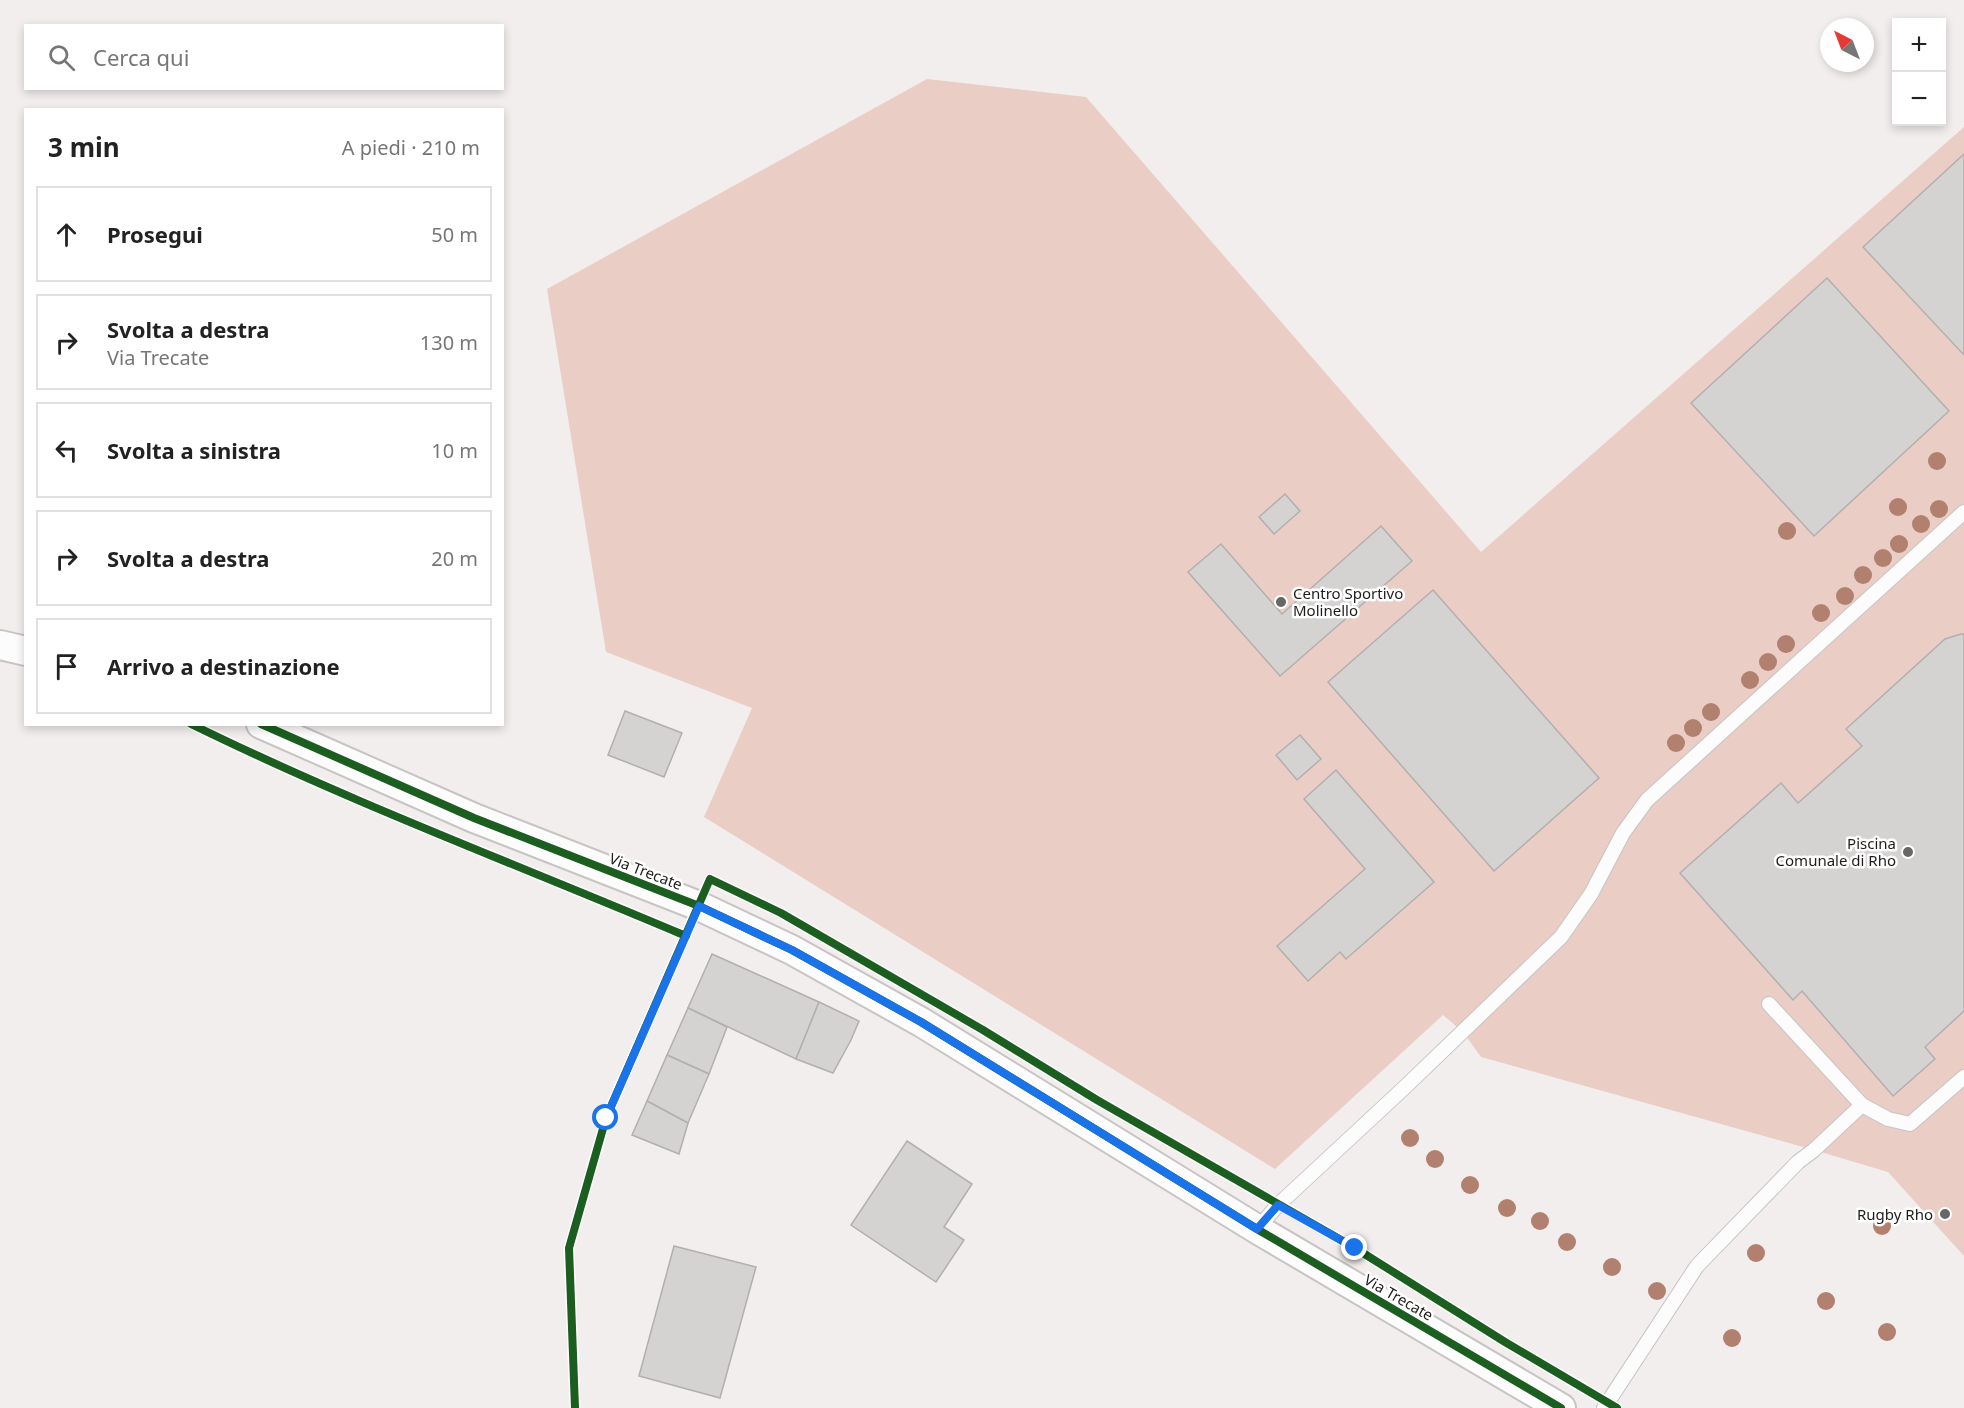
<!DOCTYPE html>
<html lang="it">
<meta charset="utf-8">
<style>
body{margin:0;font-family:"Noto Sans",sans-serif;background:#f2f2f2;color:#222}
.controls{position:absolute;right:18px;top:18px;display:grid;overflow:hidden;border-radius:0px;box-shadow:0 3px 9px #0003}
.controls button{width:54px;height:54px;display:grid;place-items:center;padding:0;border:0;border-bottom:2px solid #e0e0e0;background:#fff;color:#222;font:30px sans-serif}
.compass{position:absolute;left:1820px;top:18px;width:54px;height:54px;border-radius:50%;background:#fff;box-shadow:0 3px 9px #0003;rotate:318deg}
.stop{position:absolute;width:18px;height:18px;margin:-14px;border:4px solid #1a73e8;border-radius:50%;background:#fff}
.stop.end{background:#1a73e8;border-color:#fff;box-shadow:0 2px 6px #0008}
.list{margin:0;padding:0;list-style:none}
h2{display:flex;justify-content:space-between;align-items:center;height:78px;margin:0;padding:0 24px;font-size:26px}
h2 small{font-size:20px;font-weight:400;color:#767676}
.list li{display:grid;grid-template-columns:39px 1fr auto;gap:18px;align-items:center;box-sizing:border-box;height:96px;margin:0 12px 12px;padding:0 12px;border:2px solid #e0e0e0;border-radius:0px}
.list b{display:block;font-size:22px;white-space:nowrap}
.list p{margin:0;font-size:20px;white-space:nowrap;color:#767676}
.list em{font-size:20px;font-style:normal;color:#767676}
.icon{flex:none;width:33px;height:33px;fill:none;stroke:currentColor;stroke-width:2;stroke-linecap:round;stroke-linejoin:round}
.map{position:relative;flex:none;width:1964px;height:1408px;overflow:hidden}
.search{position:absolute;background:#fff;box-shadow:0 3px 9px #0003;left:24px;top:24px;width:480px;height:66px;display:flex;align-items:center;gap:15px;box-sizing:border-box;padding:0 21px;border-radius:0px;color:#767676;font-size:22px}
.panel{position:absolute;background:#fff;box-shadow:0 3px 9px #0003;left:24px;top:108px;width:480px;height:618px;border-radius:0px}
.map>svg:first-child{display:block}
</style>
<div class="map">
<svg width="1964" height="1408" viewBox="0 0 1964 1408">
<rect width="100%" height="100%" fill="#f2eeed"/>
<polygon fill="#eacec5" points="927,79 1086,97 1481,552 1964,127 1964,1256 1888,1172 1814,1150 1481,1057 1463,1032 1443,1015 1275,1169 704,817 752,708 606,652 547,289"/>
<g fill="#d5d2d2" stroke="#b2afae" stroke-width="1.5">
<polygon points="1964,154 1964,355 1863,247"/>
<polygon points="1827,278 1949,411 1814,536 1691,403"/>
<polygon points="1285,494 1300,511 1274,534 1259,517"/>
<polygon points="1381,526 1412,561 1280,676 1188,572 1221,544 1282,614"/>
<polygon points="1433,590 1599,778 1494,871 1328,682"/>
<polygon points="1961,634 1964,634 1964,1011 1925,1047 1935,1059 1893,1096 1802,991 1793,1000 1680,873 1781,783 1798,803 1862,746 1846,729 1945,639"/>
<polygon points="625,711 682,733 664,777 608,755"/>
<polygon points="1300,735 1321,759 1297,780 1276,755"/>
<polygon points="1336,770 1434,882 1346,959 1340,952 1308,981 1277,946 1365,869 1304,799"/>
<polygon points="712,954 819,1002 796,1059 688,1008"/>
<polygon points="819,1002 859,1021 851,1040 833,1073 796,1059"/>
<polygon points="688,1008 727,1027 709,1074 667,1055"/>
<polygon points="667,1055 709,1074 688,1123 647,1101"/>
<polygon points="647,1101 688,1123 679,1154 632,1135"/>
<polygon points="907,1141 972,1184 944,1227 964,1240 936,1282 851,1225"/>
<polygon points="674,1246 756,1267 720,1398 639,1376"/>
</g>
<g fill="none" stroke-linecap="round" stroke-linejoin="round">
<defs>
<g id="service">
<polyline points="1769,1004 1862,1105"/>
<polyline points="1257,1229 1278,1205 1405,1087 1561,937 1591,894 1623,833 1647,800 1964,512"/>
<polyline points="1604,1408 1697,1266 1798,1162 1814,1150 1862,1105 1888,1119 1910,1124 1964,1077"/>
</g>
<g id="minor">
<polyline points="0,645 26,651"/>
<polyline points="261,724 474,818 699,906 792,950 921,1022 1257,1229 1561,1408"/>
</g>
</defs>
<use href="#service" stroke="#c7c4c3" stroke-width="16"/>
<use href="#minor" stroke="#c7c4c3" stroke-width="32"/>
<use href="#service" stroke="#fdfcfc" stroke-width="14"/>
<use href="#minor" stroke="#fdfcfc" stroke-width="28"/>
<defs>
<g id="cycleway">
<path d="M191,724C352,803 521,866 686,936"/>
<polyline points="261,724 474,818 699,906 792,950 921,1022 1257,1229 1561,1408"/>
<polyline points="575,1408 569,1248 606,1118 710,879 781,913 983,1030 1097,1100 1355,1248 1505,1342 1617,1408"/>
</g>
</defs>
<use href="#cycleway" stroke="#fff" stroke-width="11"/>
<use href="#cycleway" stroke="#1b5e20" stroke-width="8"/>
</g>
<g fill="#b1806e">
<circle cx="1937" cy="461" r="9"/>
<circle cx="1898" cy="507" r="9"/>
<circle cx="1939" cy="509" r="9"/>
<circle cx="1921" cy="524" r="9"/>
<circle cx="1787" cy="531" r="9"/>
<circle cx="1899" cy="544" r="9"/>
<circle cx="1883" cy="558" r="9"/>
<circle cx="1863" cy="575" r="9"/>
<circle cx="1845" cy="596" r="9"/>
<circle cx="1821" cy="613" r="9"/>
<circle cx="1786" cy="644" r="9"/>
<circle cx="1768" cy="662" r="9"/>
<circle cx="1750" cy="680" r="9"/>
<circle cx="1711" cy="712" r="9"/>
<circle cx="1693" cy="728" r="9"/>
<circle cx="1676" cy="743" r="9"/>
<circle cx="1410" cy="1138" r="9"/>
<circle cx="1435" cy="1159" r="9"/>
<circle cx="1470" cy="1185" r="9"/>
<circle cx="1507" cy="1208" r="9"/>
<circle cx="1540" cy="1221" r="9"/>
<circle cx="1882" cy="1226" r="9"/>
<circle cx="1567" cy="1242" r="9"/>
<circle cx="1756" cy="1253" r="9"/>
<circle cx="1612" cy="1267" r="9"/>
<circle cx="1657" cy="1291" r="9"/>
<circle cx="1826" cy="1301" r="9"/>
<circle cx="1887" cy="1332" r="9"/>
<circle cx="1732" cy="1338" r="9"/>
</g>
<g fill="none" stroke-linecap="round" stroke-linejoin="round">
<polyline stroke="#1a73e8" stroke-width="8" points="606,1118 699,906 792,950 921,1022 1257,1229 1278,1205 1355,1248"/>
</g>
<g fill="#696665" stroke="#fff" stroke-width="2">
<circle cx="1281" cy="602" r="6"/>
<circle cx="1908" cy="852" r="6"/>
<circle cx="1945" cy="1214" r="6"/>
</g>
<g text-anchor="middle" dominant-baseline="central" stroke-width="5" stroke-linejoin="round" paint-order="stroke">
<g font-size="15" fill="#1f1d1c" stroke="#fff" text-anchor="end">
<text x="1293" y="593" text-anchor="start">Centro Sportivo<tspan x="1293" dy="17">Molinello</tspan></text>
<text x="1896" y="843">Piscina<tspan x="1896" dy="17">Comunale di Rho</tspan></text>
<text x="1933" y="1214">Rugby Rho</text>
</g>
<g font-size="15" fill="#1f1d1c" stroke="#fff">
<text transform="translate(646 871) rotate(21)">Via Trecate</text>
<text transform="translate(1399 1297) rotate(30)">Via Trecate</text>
</g>
</g>
</svg>
<div class="controls">
<button>+</button>
<button>−</button>
</div>
<svg class="compass" viewBox="-18 -18 36 36"><path d="M0-13l5 13h-10z" fill="#e53935"/><path d="M0 13l5-13h-10z" fill="#767676"/></svg>
<div class="stop" style="left:606px;top:1118px"></div>
<div class="stop end" style="left:1355px;top:1248px"></div>
<div class="search"><svg class="icon" aria-label="search" viewBox="0 0 24 24"><circle cx="10" cy="10" r="6"/><path d="M15 15l6 6"/></svg>Cerca qui</div>
<section class="panel">
<h2>3 min<small>A piedi · 210 m</small></h2>
<ul class="list">
<li><svg class="icon" aria-label="ahead" viewBox="0 0 24 24"><path d="M12 20V5M6 11l6-6 6 6"/></svg><div><b>Prosegui</b></div><em>50 m</em></li>
<li><svg class="icon" aria-label="right" viewBox="0 0 24 24"><path d="M7 20v-9h11M14 6l5 5-5 5"/></svg><div><b>Svolta a destra</b><p>Via Trecate</p></div><em>130 m</em></li>
<li><svg class="icon" aria-label="left" viewBox="0 0 24 24"><path d="M17 20v-9H6M10 6l-5 5 5 5"/></svg><div><b>Svolta a sinistra</b></div><em>10 m</em></li>
<li><svg class="icon" aria-label="right" viewBox="0 0 24 24"><path d="M7 20v-9h11M14 6l5 5-5 5"/></svg><div><b>Svolta a destra</b></div><em>20 m</em></li>
<li><svg class="icon" aria-label="arrive" viewBox="0 0 24 24"><path d="M6 21V4h12l-3 4 3 4H6"/></svg><div><b>Arrivo a destinazione</b></div></li>
</ul>
</section>
</div>
